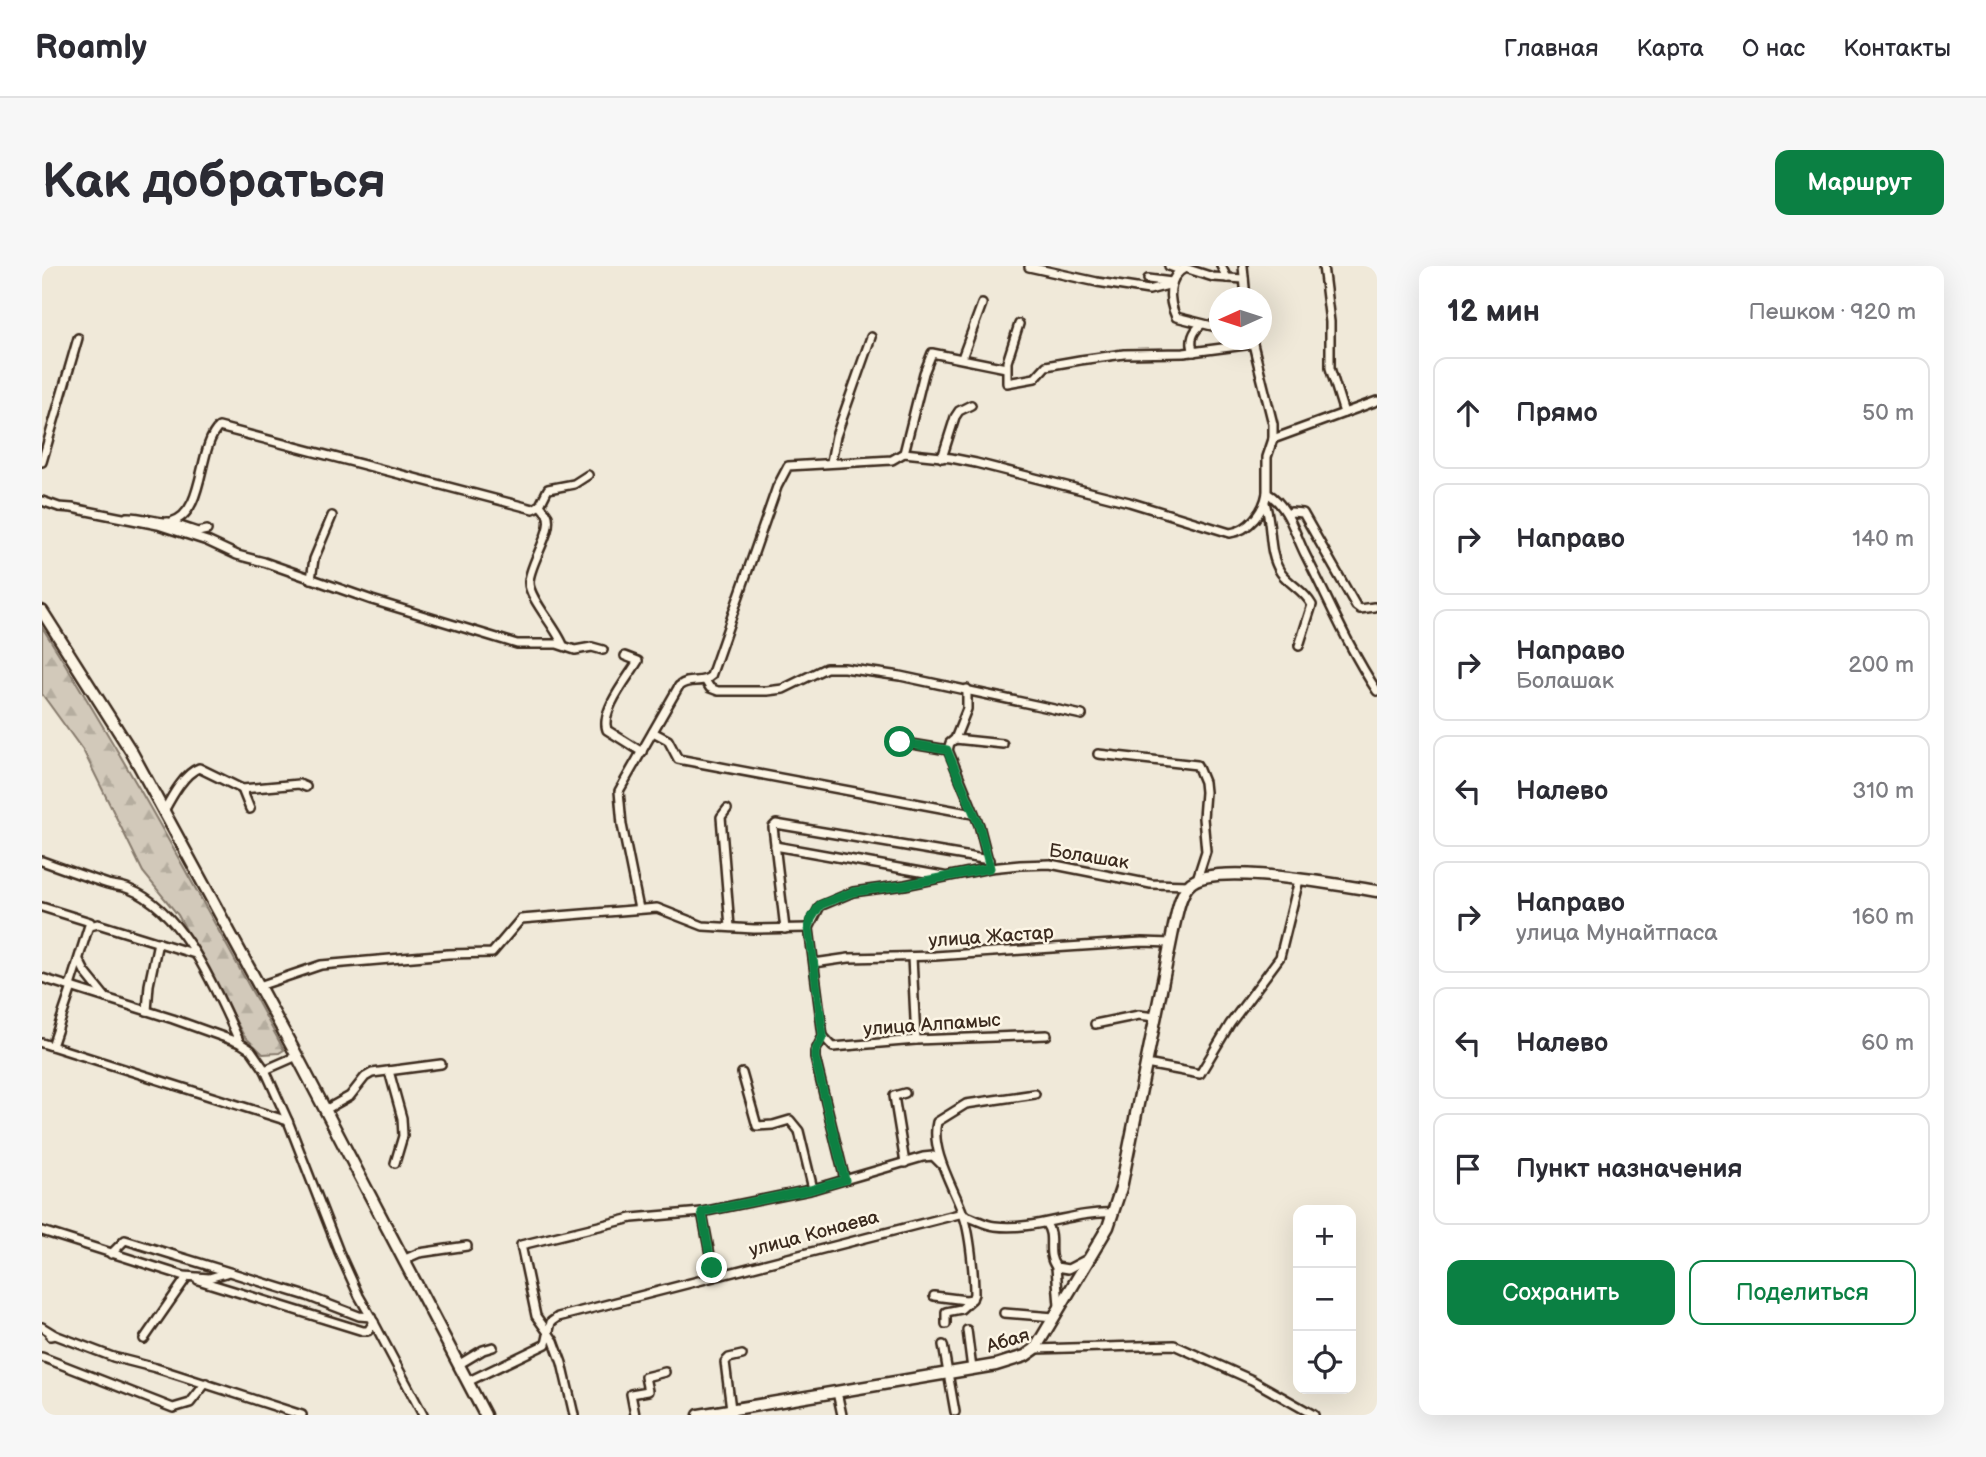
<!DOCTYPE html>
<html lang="ru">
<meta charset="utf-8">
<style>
body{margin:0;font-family:"Balsamiq Sans",sans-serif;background:#f7f7f7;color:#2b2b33}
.controls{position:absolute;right:21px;bottom:21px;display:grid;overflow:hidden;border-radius:14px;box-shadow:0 7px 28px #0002}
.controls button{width:63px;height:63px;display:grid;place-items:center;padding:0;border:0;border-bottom:2px solid #e1e1e2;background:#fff;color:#2b2b33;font:35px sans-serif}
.compass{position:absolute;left:1167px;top:21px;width:63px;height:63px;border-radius:50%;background:#fff;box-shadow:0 7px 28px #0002;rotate:267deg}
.stop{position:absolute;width:21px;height:21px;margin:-16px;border:5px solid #0b8043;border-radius:50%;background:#fff}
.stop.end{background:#0b8043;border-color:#fff;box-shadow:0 2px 7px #0008}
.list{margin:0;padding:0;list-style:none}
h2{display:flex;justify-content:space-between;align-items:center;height:91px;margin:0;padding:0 28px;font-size:30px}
h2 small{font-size:23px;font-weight:400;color:#7c7c81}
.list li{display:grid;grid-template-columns:46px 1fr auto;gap:21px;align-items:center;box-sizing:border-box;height:112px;margin:0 14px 14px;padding:0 14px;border:2px solid #e1e1e2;border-radius:14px}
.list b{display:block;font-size:26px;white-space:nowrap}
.list p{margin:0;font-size:23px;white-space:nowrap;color:#7c7c81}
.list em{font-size:23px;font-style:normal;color:#7c7c81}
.actions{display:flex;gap:14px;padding:21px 28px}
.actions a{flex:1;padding:16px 0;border:2px solid #0b8043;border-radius:14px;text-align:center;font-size:24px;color:#0b8043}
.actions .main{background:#0b8043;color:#fff}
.icon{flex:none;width:38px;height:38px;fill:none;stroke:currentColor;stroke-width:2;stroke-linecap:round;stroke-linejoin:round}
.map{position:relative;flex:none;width:1335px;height:1149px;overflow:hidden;border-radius:14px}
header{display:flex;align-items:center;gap:42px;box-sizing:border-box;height:98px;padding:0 35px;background:#fff;border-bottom:2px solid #e1e1e2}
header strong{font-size:33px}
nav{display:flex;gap:38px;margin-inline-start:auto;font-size:24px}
.intro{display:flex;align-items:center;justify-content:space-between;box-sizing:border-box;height:168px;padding:0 42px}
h1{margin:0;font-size:49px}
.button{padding:18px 32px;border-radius:14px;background:#0b8043;color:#fff;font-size:24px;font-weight:700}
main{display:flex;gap:42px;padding:0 42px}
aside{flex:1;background:#fff;border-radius:14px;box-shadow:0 7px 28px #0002}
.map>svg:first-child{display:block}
</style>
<header>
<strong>Roamly</strong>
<nav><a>Главная</a><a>Карта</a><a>О нас</a><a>Контакты</a></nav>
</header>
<div class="intro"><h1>Как добраться</h1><a class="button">Маршрут</a></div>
<main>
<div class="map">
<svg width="1335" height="1149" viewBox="0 0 1335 1149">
<defs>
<pattern id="forest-firs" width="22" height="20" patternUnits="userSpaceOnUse" patternTransform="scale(1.75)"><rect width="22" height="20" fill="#d2c9ba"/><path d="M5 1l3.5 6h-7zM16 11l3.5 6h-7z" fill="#b5ad9f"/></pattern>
</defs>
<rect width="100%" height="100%" fill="#f0e9d9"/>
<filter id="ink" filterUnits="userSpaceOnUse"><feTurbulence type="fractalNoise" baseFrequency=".0143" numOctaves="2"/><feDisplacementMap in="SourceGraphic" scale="14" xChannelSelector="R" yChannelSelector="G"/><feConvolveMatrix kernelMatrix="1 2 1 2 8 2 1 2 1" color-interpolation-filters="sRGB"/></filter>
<g filter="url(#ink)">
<path fill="url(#forest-firs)" stroke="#867a6c" stroke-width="2" d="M0,361C87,498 164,641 242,784L237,787L221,788L202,770L136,649L101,606L42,486L0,428Z"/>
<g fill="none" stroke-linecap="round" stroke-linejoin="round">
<defs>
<g id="street">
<polyline points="1127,0 1138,4"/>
<polyline points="1179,0 1185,12"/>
<polyline points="1201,0 1204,32"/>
<polyline points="987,1 1055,16 1107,24 1130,18"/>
<polyline points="1106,13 1130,16"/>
<polyline points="977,58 965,96 965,117 993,112 1004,100 1038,94 1082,88 1142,87 1211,78"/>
<path d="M1178,62L1134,51C1126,34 1125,11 1143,2L1171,11L1202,13"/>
<path d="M1210,74L1231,158V173L1225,191V227C1247,240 1253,269 1264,290C1287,335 1307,383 1335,425"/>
<path d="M1152,86C1147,75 1151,65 1160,58"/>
<polyline points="920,92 940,38"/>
<polyline points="1302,147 1335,135"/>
<polyline points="1231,173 1302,147 1288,102 1288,56 1281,0"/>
<polyline points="862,187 882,107 890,87 964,102"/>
<polyline points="900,192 913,151 917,145 929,139"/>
<polyline points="0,196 36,72"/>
<polyline points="789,196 794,170 829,71"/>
<polyline points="0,235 17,241 30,242 116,259 165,275 195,289 222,296 330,334 475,378 515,378 533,384 550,381 561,384"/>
<path d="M1223,237C1231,260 1225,286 1239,307C1248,319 1262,324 1270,339L1257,380"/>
<path d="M498,239C500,242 503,245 505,248C513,263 487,298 487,316C486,331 514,361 521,379"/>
<polyline points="1246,249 1249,246 1261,247 1314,340 1318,343 1332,341"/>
<path d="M85,251C99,250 118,258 129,256C164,247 155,181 177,161L491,243L498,239L506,223L532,218L546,209"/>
<polyline points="126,256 156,266 165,264"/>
<polyline points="269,313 272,293 290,250"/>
<path d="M583,390L596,395C586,412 558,445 565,464L600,486"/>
<polyline points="663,414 668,422 676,425 725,425 741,423 784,402 802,402 858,410 1040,449"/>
<polyline points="611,466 626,474 636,493 931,548"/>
<polyline points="913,473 925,443 925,423"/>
<polyline points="858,476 906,484 937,559 947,598"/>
<polyline points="906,484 908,477 913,473 961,478"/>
<polyline points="1056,488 1155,499 1162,516 1163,526 1161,552 1164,585 1155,613"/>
<polyline points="200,523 208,543"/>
<polyline points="685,543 679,551 688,661"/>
<path d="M122,545C129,532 142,507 157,502L200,523L257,518L264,521"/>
<polyline points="733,580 901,610"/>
<path d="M0,595C22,603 44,611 66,618C73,620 81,620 87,623C142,644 175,727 198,777"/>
<polyline points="0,641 48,656 28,720"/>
<path d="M597,643L580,559L577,525L637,420C647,411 660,419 669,410L735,221L746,200L850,194L862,187L909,192L934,197L1087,236L1188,267C1207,265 1222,245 1225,227"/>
<polyline points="48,660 56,658 153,688"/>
<polyline points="743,663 731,561 734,558 947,594"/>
<polyline points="870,691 874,774"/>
<polyline points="37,694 43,706 64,732"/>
<polyline points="772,697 807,692 893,690 1100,676 1129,677"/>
<polyline points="0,712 131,753 198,777 209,784 223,804 246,855"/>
<polyline points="217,720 279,699 406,688 450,687 479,653 615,642 661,660 712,663 767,662"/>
<polyline points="105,745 107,719 116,676"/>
<polyline points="1053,758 1097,749 1113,751"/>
<polyline points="781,770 791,781 874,774 1005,769"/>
<polyline points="0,777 246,855 297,986 317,1030 329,1051"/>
<polyline points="10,780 30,721"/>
<polyline points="1104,798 1158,808 1188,758 1238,691 1257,614"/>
<polyline points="223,804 255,790"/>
<polyline points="347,805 360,852 361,870 353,897"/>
<polyline points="700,807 715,860 731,859 748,854 757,865 771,923"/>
<polyline points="283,844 308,830 323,811 330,807 399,798"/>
<polyline points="863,897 852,830 863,827"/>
<polyline points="803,914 773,792 773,786 781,770 767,662 778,640 811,626 863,619 948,602 978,599 1008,598 1109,618 1147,619"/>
<polyline points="660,946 672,1010"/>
<path d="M1004,958C1014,971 1003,987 1014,1001L1026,1003L1047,992"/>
<polyline points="0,965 142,1010 167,1012 184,1007"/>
<polyline points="69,988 83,974 265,1030 317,1050 329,1051 381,1149"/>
<polyline points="361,994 377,987 425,980"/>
<polyline points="1014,1001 1017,1040"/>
<polyline points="156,1014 321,1065 326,1065 332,1056"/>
<path d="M892,1030L924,1034L930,1033L932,1028C932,1009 928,965 921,948C912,922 888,885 895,856L924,838L993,828"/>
<polyline points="962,1047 1012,1051"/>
<polyline points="904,1058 904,1046 919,1043 930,1033"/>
<polyline points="0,1061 13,1069"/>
<polyline points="925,1064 930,1103"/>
<polyline points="8,1070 13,1069 71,1091 114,1102 260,1149"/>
<polyline points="102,1073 145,1011"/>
<polyline points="901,1079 913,1146"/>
<polyline points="993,1083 1132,1079 1210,1114 1272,1149"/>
<polyline points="0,1091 131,1142 148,1137 164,1117"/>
<polyline points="416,1099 441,1084 451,1081"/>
<path d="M425,1116L504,1078L509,1056L516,1051L917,948C929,950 941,959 953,960C993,965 1032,945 1070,947"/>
<polyline points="795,1126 800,1149"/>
<polyline points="689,1143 683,1096 687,1092 700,1089"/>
<polyline points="532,1149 520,1097 512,1075 494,1050 479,979 590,952 660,946 768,924 881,891 891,890 899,898"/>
<polyline points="593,1149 589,1128 606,1125 603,1111 623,1106"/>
</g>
<g id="secondary">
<polyline points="0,345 89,485 255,790 443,1149"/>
<path d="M657,1149L954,1099L983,1090L993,1083L1066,961L1079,922L1132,660C1135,647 1138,628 1147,619C1169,594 1300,620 1335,625"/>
</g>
</defs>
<use href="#street" stroke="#3b2a1e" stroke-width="12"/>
<use href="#secondary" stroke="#3b2a1e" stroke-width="15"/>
<use href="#street" stroke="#fcf5e5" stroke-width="7"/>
<use href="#secondary" stroke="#fcf5e5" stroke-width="10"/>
</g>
</g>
<g fill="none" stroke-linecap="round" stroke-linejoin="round" filter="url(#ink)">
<polyline stroke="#0b8043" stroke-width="9" points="670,1002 660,946 768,924 803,914 773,792 773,786 781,770 767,662 769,653 778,639 811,626 863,619 948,602 937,559 905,484 858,476"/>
</g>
<g text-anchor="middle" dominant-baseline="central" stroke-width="5" stroke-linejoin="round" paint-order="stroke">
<g font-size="19" fill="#3b2a1e" stroke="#fcf5e5">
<text transform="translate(1047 591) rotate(9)">Болашак</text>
<text transform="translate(949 671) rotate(-4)">улица Жастар</text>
<text transform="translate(890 759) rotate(-4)">улица Алпамыс</text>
<text transform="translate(772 968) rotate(-15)">улица Конаева</text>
<text transform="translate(966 1075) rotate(-17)">Абая</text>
</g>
</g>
</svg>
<div class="controls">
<button>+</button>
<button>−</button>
<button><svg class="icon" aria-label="locate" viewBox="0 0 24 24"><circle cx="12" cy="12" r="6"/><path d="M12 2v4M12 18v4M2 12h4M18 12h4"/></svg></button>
</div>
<svg class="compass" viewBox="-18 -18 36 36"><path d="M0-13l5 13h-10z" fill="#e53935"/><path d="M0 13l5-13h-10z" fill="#7c7c81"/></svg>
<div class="stop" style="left:858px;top:476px"></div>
<div class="stop end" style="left:670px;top:1002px"></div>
</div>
<aside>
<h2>12 мин<small>Пешком · 920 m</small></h2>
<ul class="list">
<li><svg class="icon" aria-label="ahead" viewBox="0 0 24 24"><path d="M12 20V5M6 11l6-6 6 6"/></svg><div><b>Прямо</b></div><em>50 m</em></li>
<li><svg class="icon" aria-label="right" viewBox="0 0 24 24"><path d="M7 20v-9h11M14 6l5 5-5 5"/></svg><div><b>Направо</b></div><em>140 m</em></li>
<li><svg class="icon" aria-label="right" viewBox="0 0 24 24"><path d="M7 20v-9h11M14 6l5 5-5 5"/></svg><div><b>Направо</b><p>Болашак</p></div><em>200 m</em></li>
<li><svg class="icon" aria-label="left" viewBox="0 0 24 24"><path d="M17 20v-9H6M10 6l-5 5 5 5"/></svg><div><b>Налево</b></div><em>310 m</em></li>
<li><svg class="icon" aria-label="right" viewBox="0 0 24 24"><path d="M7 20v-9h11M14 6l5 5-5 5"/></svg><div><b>Направо</b><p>улица Мунайтпаса</p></div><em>160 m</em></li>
<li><svg class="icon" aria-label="left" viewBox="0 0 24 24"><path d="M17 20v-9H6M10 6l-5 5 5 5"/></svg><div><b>Налево</b></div><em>60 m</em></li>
<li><svg class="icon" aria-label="arrive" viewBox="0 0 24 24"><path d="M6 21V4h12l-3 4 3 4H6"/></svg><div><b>Пункт назначения</b></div></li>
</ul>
<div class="actions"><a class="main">Сохранить</a><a>Поделиться</a></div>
</aside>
</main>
